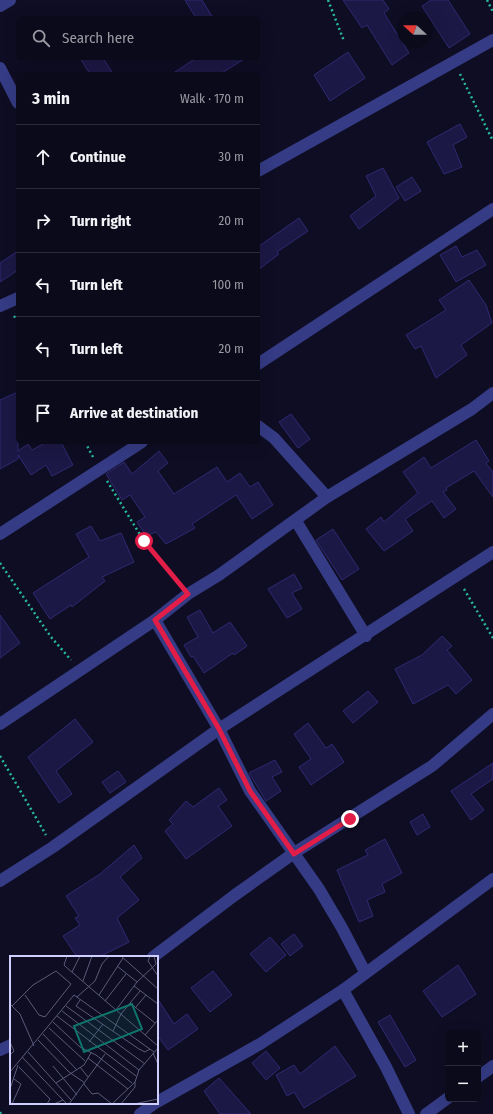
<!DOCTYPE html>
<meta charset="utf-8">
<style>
body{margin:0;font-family:"Fira Sans Condensed",sans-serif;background:#181827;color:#f1f3f6}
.controls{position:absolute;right:12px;bottom:12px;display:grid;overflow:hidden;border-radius:6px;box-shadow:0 4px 16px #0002}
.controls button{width:36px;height:36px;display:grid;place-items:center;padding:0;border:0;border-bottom:1px solid #2a2b39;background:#0a0a1a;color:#f1f3f6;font:20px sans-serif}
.compass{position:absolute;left:397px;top:12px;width:36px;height:36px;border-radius:50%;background:#0a0a1a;box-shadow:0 4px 16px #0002;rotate:291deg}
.stop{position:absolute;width:12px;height:12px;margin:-9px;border:3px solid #e11d48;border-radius:50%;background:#fff}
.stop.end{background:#e11d48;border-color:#fff;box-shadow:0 1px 4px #0008}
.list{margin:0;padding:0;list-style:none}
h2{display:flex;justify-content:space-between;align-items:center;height:52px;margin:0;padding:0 16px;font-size:17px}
h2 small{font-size:13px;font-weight:400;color:#999aa2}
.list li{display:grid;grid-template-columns:26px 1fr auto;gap:12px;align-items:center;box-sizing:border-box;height:64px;padding:0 16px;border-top:1px solid #2a2b39}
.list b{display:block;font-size:15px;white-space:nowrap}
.list em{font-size:13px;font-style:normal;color:#999aa2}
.icon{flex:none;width:22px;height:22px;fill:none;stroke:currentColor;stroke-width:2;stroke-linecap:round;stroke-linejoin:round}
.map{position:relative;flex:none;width:493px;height:1114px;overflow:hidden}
.search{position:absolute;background:#0a0a1a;box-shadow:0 4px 16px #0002;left:16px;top:16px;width:244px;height:44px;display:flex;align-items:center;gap:10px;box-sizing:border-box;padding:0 14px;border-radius:6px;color:#999aa2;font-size:15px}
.panel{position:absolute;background:#0a0a1a;box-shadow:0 4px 16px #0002;left:16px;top:72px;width:244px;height:372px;border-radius:6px}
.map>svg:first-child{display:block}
</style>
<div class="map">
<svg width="493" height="1114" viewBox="0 0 493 1114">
<rect width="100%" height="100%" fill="#0e0d23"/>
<g fill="#1c1845" stroke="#2f2972">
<polygon points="185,0 202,0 213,18 196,18"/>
<polygon points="343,0 383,0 389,9 384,13 409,53 392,65 367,25 362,28"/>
<polygon points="431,0 448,0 470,34 449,48 422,6"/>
<polygon points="348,52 365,78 330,101 314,75"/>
<polygon points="80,58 103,58 113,74 90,74"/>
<polygon points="196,58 246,58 220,74 172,74"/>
<polygon points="460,124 467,137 453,145 462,167 444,174 427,142"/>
<polygon points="383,168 399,198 359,229 350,216 376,196 366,176"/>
<polygon points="412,177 421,191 405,201 396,187"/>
<polygon points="299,218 308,231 277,252 279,254 258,270 258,247"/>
<polygon points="456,246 462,257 477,250 486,265 456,282 440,255"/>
<polygon points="18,251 18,270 0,282 0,263"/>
<polygon points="469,280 486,305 492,323 461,345 467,355 436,378 421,346 415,349 406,335 446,310 439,300"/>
<polygon points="18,392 18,451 28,444 32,450 47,442 61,442 73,465 52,476 46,465 31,475 18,455 18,459 0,469 0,400"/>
<polygon points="291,414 310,439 298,448 279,422"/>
<polygon points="476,440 489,461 486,463 493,472 493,497 474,471 446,488 447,490 443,492 456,509 444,518 432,501 405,519 413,531 384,551 366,529 381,517 384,522 418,493 403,472 424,457 431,468"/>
<polygon points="159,451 168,463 158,471 174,494 217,467 227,482 240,473 250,487 258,482 273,505 252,519 236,495 192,524 195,528 166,544 156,532 146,536 137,522 145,517 130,495 122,500 106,474 124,462 132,474"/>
<polygon points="91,526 100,541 121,533 134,562 102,577 105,581 72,607 71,605 50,619 33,593 89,557 76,534"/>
<polygon points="333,529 359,569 342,580 316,540"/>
<polygon points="294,574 302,588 292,593 302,609 287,618 268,589"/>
<polygon points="200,610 213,633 230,622 247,646 234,655 233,653 204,673 193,656 191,657 184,645 198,637 187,617"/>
<polygon points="0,615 20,643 0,658"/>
<polygon points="442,636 452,646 447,650 472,680 456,694 448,685 413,704 395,669 422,655"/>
<polygon points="368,691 378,702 353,723 343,711"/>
<polygon points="75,719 93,742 56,771 72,794 59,803 28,757"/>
<polygon points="308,723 326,748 332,744 344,762 311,785 299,767 311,759 294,734"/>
<polygon points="275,760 282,772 272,777 281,791 266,801 249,773"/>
<polygon points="493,763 493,779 471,794 484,810 471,820 451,791"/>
<polygon points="118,771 126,782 110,793 102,782"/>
<polygon points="219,788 227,800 218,806 232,826 186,859 165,831 173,824 169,820 186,801 193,807"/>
<polygon points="423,814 430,827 417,835 410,822"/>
<polygon points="385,839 402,873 382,884 385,892 367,900 373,916 359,922 337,870 368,855 365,850"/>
<polygon points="134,845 142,858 120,877 139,900 117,918 129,942 99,957 77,957 63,936 80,925 75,918 79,916 66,896 100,874"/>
<polygon points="294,934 303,946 290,956 281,944"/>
<polygon points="270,937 286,955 266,972 250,954"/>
<polygon points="458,965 476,994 442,1017 423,991"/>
<polygon points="213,971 232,995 210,1012 191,988"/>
<polygon points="157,998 174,1024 187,1014 198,1029 168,1050 157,1035"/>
<polygon points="390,1015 416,1060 405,1067 378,1022"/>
<polygon points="335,1046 356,1076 304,1108 294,1092 287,1096 276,1075 294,1065 300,1074"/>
<polygon points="266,1051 280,1068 266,1080 252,1063"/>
<polygon points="219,1078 251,1114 220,1114 204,1091"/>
</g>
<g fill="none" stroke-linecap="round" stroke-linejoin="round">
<g stroke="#28b9a1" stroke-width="2.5" stroke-dasharray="2 3" stroke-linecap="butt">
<polyline points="328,0 344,41"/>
<polyline points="487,0 493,12"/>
<polyline points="460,74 493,141"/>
<polyline points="14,316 18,322"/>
<polyline points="85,442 93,457"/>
<polyline points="107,481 144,541 179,582"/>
<polyline points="0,563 51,637 71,660"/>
<polyline points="464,589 493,638"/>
<polyline points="0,756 46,835"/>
<polyline points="0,1112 1,1114"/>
</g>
<g stroke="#353b84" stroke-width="12">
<polyline points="0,6 10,0"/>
<polyline points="0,68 18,103"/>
<polyline points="258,171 493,40"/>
<polyline points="0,306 18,298"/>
<polyline points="258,364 493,209"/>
<polyline points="258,426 274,438 327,497"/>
<polyline points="296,521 366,636"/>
<polyline points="0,534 142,442"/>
<polyline points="155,620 219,729 250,791 319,889 342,928 365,972"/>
<polyline points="0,724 155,620 188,594 219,575 327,497 472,409 493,393"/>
<polyline points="0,881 53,847 219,729 493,552"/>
<polyline points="153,957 235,895 294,853 432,766 493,714"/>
<polyline points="343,990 386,1067 409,1114"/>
<polyline points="0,1050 11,1045"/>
<polyline points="478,1077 493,1066"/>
<polyline points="157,1102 260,1044 343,990 493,879"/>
<polyline points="140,1114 155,1103"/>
<polyline points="426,1114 448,1098"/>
</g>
</g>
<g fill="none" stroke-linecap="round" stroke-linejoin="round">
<polyline stroke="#e11d48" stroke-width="5" points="144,541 188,594 155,620 219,729 250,791 294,854 350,819"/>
</g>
<g transform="translate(10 956)">
<rect width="148" height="148" fill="#0e0d23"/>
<path fill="none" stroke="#5b5b7b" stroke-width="1" d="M57,0L54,9L56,11L148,90M111,0L148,33M140,0L138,5L148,20M107,10L127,26M62,16L70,0M73,25L82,0M124,30L148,48M89,39L113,2M67,41L85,25L92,8L99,0M70,44L66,50L69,52L129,93L135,96L140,93M95,45L116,18M120,47L145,67M0,48L10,58L24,90M2,50L23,29L46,15L61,28L35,61L29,59L15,39M56,50L135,108M126,51L136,39M106,54L127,26L146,8L144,0M52,55L129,114M47,60L126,120M43,66L70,91L86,99L122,127M39,72L75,105M103,75L111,58L130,35M33,78L67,114M135,79L148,64M28,84L59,116L75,127M0,86L4,95L0,99M79,86L93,68M18,96L61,144M143,97L148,108M12,101L53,144M78,102L118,133M43,110L67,139M9,111L40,143L37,148M70,111L78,121M0,116L64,39L144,96M125,126L129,114L148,92M46,127L74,109L81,97M74,128L82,138L88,137L102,148M0,133L8,109M2,148L11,128L4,123M44,148L53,144L57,148M59,148L95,98M102,148L125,126V131L111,148M124,148L148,143"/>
<path fill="#0f766e" fill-opacity="0.15" stroke="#0f766e" stroke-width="2" d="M122,48L132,73L74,96L64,70Z"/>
<rect width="148" height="148" fill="none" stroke="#cfcfff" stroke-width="2"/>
</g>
</svg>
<div class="controls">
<button>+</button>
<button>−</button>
</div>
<svg class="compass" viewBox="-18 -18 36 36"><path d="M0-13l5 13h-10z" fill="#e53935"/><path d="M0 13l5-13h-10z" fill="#999aa2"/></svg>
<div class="stop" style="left:144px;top:541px"></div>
<div class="stop end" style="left:350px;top:819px"></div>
<div class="search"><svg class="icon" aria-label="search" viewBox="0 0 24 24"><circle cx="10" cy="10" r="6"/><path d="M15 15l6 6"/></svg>Search here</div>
<section class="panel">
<h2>3 min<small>Walk · 170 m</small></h2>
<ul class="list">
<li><svg class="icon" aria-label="ahead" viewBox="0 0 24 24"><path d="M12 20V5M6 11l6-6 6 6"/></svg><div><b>Continue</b></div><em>30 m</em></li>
<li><svg class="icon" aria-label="right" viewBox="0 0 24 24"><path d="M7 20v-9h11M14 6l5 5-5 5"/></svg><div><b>Turn right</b></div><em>20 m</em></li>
<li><svg class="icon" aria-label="left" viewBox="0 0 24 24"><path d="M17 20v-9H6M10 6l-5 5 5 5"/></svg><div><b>Turn left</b></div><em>100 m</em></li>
<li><svg class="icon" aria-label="left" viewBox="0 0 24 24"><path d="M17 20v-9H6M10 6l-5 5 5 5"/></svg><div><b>Turn left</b></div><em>20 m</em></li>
<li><svg class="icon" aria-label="arrive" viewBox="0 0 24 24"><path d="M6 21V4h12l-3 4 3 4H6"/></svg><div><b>Arrive at destination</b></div></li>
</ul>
</section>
</div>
